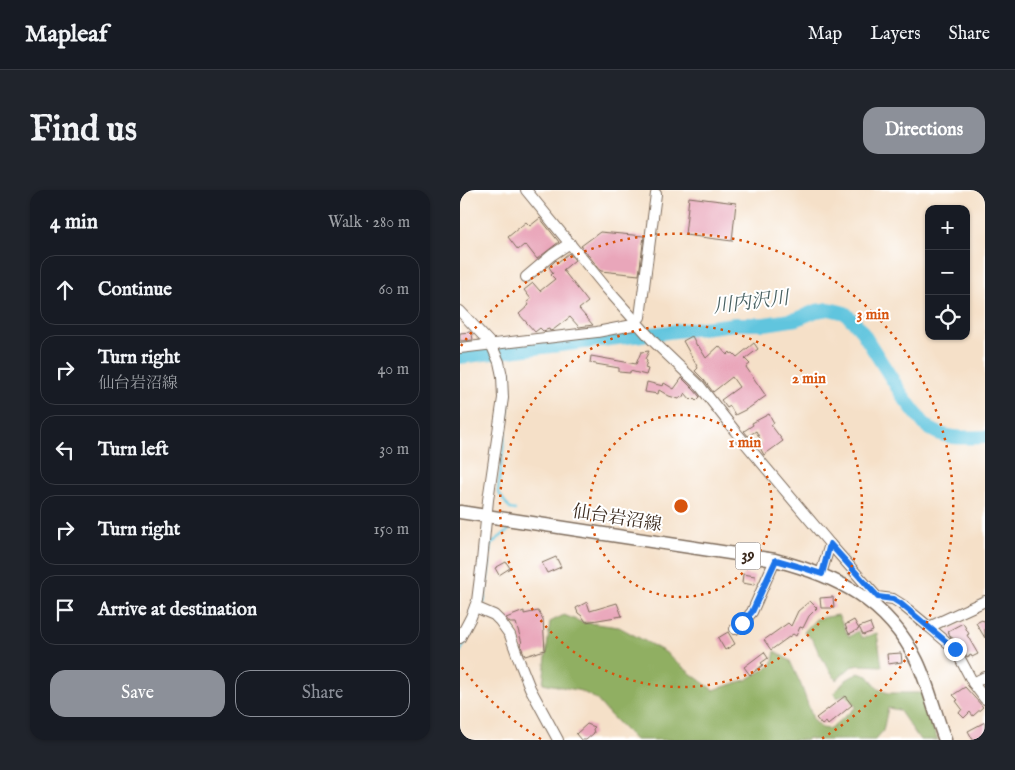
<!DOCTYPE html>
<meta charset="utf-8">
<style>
body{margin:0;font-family:"IM FELL English","Noto Serif JP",serif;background:#20242c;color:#f1f3f6}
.controls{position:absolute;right:15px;top:15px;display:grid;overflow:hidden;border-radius:10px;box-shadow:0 1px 4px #0004}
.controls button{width:45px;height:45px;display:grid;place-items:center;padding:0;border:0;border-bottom:1px solid #363941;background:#171b24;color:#f1f3f6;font:25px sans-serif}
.stop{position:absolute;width:15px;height:15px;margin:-11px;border:4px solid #1a73e8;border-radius:50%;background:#fff}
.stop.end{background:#1a73e8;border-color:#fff;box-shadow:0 1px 5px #0008}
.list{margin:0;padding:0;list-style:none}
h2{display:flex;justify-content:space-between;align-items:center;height:65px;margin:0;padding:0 20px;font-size:21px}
h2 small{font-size:16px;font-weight:400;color:#9ea1a6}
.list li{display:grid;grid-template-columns:32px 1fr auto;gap:15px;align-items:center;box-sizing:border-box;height:70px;margin:0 10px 10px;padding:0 10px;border:1px solid #363941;border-radius:15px}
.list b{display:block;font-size:19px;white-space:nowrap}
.list p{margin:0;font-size:16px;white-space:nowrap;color:#9ea1a6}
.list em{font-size:16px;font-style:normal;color:#9ea1a6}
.actions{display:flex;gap:10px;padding:15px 20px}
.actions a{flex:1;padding:11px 0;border:1px solid #8c9099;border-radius:15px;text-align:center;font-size:18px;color:#8c9099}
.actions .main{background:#8c9099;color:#fff}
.icon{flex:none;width:28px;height:28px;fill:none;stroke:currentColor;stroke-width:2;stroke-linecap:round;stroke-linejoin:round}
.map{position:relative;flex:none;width:525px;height:550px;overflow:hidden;border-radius:15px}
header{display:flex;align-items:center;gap:30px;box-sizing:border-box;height:70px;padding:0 25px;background:#171b24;border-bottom:1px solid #363941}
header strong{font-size:24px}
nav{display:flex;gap:28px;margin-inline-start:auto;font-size:18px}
.intro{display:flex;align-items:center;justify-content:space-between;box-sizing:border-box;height:120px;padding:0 30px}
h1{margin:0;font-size:35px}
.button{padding:12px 22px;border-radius:15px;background:#8c9099;color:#fff;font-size:18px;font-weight:700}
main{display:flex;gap:30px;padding:0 30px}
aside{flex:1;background:#171b24;border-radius:15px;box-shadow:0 1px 4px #0004}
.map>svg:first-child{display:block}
</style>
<header>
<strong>Mapleaf</strong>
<nav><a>Map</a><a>Layers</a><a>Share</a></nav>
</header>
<div class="intro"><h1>Find us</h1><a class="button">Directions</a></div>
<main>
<aside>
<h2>4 min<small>Walk · 280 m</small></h2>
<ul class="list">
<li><svg class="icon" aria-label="ahead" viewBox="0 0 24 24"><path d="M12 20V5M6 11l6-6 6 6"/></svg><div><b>Continue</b></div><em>60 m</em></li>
<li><svg class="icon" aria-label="right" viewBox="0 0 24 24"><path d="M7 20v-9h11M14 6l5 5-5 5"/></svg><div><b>Turn right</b><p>仙台岩沼線</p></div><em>40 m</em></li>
<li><svg class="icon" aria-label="left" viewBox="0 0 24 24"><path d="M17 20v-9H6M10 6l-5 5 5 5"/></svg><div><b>Turn left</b></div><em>30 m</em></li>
<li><svg class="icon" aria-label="right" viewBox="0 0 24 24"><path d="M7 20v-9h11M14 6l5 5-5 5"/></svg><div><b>Turn right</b></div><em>150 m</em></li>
<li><svg class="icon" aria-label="arrive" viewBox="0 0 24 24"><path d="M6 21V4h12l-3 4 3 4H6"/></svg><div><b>Arrive at destination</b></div></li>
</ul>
<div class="actions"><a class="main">Save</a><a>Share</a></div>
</aside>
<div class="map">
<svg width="525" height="550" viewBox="0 0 525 550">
<rect width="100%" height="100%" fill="#fff"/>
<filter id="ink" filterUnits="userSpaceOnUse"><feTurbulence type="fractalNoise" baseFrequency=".02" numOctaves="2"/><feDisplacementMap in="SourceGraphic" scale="10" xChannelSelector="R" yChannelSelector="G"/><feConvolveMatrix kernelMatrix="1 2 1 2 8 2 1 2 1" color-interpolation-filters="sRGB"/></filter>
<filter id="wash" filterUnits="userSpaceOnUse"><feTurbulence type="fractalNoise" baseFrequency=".0096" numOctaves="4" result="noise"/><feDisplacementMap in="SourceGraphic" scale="20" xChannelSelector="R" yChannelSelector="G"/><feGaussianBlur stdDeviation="1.12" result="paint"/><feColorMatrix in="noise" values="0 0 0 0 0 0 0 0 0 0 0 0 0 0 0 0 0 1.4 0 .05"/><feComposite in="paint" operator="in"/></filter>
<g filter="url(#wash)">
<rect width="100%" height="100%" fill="#f5e0c8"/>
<g fill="#90af62" stroke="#666c40">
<polygon points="104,425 121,432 159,437 205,462 230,483 253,500 286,490 312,475 315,461 330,471 341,495 354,532 362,538 370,539 396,517 385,504 378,508 374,503 386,490 398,483 408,486 418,499 428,503 463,503 471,534 478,550 460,550 439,520 428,518 423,541 415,550 356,550 348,548 347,550 175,550 150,525 136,509 121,501 83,493 90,432"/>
<polygon points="378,425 389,447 398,441 402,448 417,443 422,476 400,475 391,477 376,490 359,463 353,450 344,442 356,429"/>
</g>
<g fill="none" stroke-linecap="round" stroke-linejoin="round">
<g stroke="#61c5de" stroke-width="2.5">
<polyline points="42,161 44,166"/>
<polyline points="50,181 50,207"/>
<polyline points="49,211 38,302 50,319 55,320"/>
<polyline points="31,363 31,354 49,340"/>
<polyline points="24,413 30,371"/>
<polyline points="0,462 19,429"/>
</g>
<path stroke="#61c5de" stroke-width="14" d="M0,167L275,134H305L337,129L356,121L369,119L385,123L399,137L444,208L465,235C482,250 504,248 525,247"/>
</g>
<g id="blocks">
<g fill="#e9a6ba">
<polygon points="229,7 276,13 272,51 225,45"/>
<polygon points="80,28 99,52 77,69 66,55 65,56 64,55 58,60 48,47 66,32 70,36"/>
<polygon points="140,42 184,46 179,85 141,81 121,56"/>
<polygon points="109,63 115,70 103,80 128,112 119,119 133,135 119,137 110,127 93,140 90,141 89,139 83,141 80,138 75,142 59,124 69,115 67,112 71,109 64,100 73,93 80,101 95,89 91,85 93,83 89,77 96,70 98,72"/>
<polygon points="10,142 12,144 13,150 0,151 0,143"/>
<polygon points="232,146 237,156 238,155 246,168 259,156 267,165 270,162 271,164 273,163 277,167 294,153 298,159 285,169 290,174 286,177 306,206 289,218 275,225 270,216 267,218 261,210 279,197 272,187 253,202 244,190 235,181 238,178 223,151"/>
<polygon points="189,161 185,169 187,171 185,178 188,179 186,185 170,181 170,183 159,182 159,178 130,173 131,166 176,174 181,162"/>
<polygon points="222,188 234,200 240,207 236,211 233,208 231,210 225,203 222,208 220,207 219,209 209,206 199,200 198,204 185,202 187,192 203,196 204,193 214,199"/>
<polygon points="309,224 314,233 311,235 323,251 304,265 299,256 302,253 296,241 288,246 284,241 293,235 292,233"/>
<polygon points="96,367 101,377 87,383 82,373"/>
<polygon points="46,372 50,378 39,385 35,378"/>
<polygon points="283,384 295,386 294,395 282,393"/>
<polygon points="373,407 374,418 361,418 360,408"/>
<polygon points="350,411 357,418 349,426 343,438 340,437 336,446 333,444 311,460 304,450 328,433 331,436 338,421"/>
<polygon points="127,412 130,421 157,413 162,426 126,432 122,426 118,423 116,418"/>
<polygon points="64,421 64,424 78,421 83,429 85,460 65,466 60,454 62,453 56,433 50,433 46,428"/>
<polygon points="394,430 399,439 389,444 385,435"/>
<polygon points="522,430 523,431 525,430 525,448 516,433"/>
<polygon points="410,433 413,441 403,445 399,437"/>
<polygon points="503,433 509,444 507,445 518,464 512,467 511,465 507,467 501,455 490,446 488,441"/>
<polygon points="268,442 275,454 265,460 258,448"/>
<polygon points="304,462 308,468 301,473 303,475 290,485 284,477"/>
<polygon points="441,463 442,472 428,474 427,464"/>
<polygon points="505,497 523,517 513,526 510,522 504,528 499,523 502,519 496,511 498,510 493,505"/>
<polygon points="385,506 392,515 368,535 366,532 362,535 356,528"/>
<polygon points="525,532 525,545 520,548 521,550 513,550 508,541"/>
<polygon points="127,534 135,537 133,539 134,543 126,550 121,550 116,544"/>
</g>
</g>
</g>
<g filter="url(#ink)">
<use href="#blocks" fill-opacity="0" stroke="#7c6a5a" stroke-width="1"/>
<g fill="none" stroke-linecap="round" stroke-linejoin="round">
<defs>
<g id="minor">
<polyline points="66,0 147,99 194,152 239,195 275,241 370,354 361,384"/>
<polyline points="66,87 92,65 110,53"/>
<polyline points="0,121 31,154 39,172 42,186 43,208 28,310 22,371 17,411 11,427 0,448"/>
<polyline points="175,131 180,127 196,4"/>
<polyline points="0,158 137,142 178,134"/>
<polyline points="370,354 417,407 433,409 441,414 469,437 525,411"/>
<polyline points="15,417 34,425 40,431 50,445 60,473 70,498 98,550"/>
<polyline points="469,437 495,459 513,493 525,509"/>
<polyline points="275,439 286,429 292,422 315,370"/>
<polyline points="513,493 525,487"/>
</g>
<path id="major" d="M0,322L315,370C377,386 428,411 457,471C469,496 475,524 485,550"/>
</defs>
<use href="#minor" stroke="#7c6a5a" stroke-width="12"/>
<use href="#major" stroke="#7c6a5a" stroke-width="15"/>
<use href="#minor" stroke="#fff" stroke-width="10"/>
<use href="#major" stroke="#fff" stroke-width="12"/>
</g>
</g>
<g fill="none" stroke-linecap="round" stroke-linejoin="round" filter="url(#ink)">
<polyline stroke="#1a73e8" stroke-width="6" points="282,433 292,422 316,370 337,376 362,384 370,354 418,407 433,409 441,414 495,459"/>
</g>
<g fill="none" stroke="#d7540e" stroke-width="2.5" stroke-dasharray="2.5 5">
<circle cx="221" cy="316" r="91"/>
<circle cx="221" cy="316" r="181"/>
<path d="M81 549A272 272 0 0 1 1 476M1 156A272 272 0 1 1 361 549"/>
</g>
<g text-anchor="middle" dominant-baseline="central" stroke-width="4" stroke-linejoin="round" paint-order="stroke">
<rect fill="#fff" stroke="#766a62" stroke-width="1" x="275.5" y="352.5" width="25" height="27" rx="4"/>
<g font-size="16" font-weight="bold" fill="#3b2a1e">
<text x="288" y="366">39</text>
</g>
<g font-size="18" fill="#3b2a1e" stroke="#fff">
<text transform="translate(157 329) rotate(9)">仙台岩沼線</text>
</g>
<g font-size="19" font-style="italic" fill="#486061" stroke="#fff">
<text transform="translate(291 113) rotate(-7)">川内沢川</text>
</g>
</g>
<circle cx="221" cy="316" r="8" fill="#d7540e" stroke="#fff" stroke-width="2.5"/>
<g font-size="15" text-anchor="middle" font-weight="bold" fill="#d7540e" stroke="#fff" stroke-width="4" stroke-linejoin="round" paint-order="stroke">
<text x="413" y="129">3 min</text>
<text x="349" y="193">2 min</text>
<text x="285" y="257">1 min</text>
</g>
</svg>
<div class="controls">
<button>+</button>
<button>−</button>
<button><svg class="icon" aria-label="locate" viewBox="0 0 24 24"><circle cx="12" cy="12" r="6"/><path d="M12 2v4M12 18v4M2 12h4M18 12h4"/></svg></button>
</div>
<div class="stop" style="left:282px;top:433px"></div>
<div class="stop end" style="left:495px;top:459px"></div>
</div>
</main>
